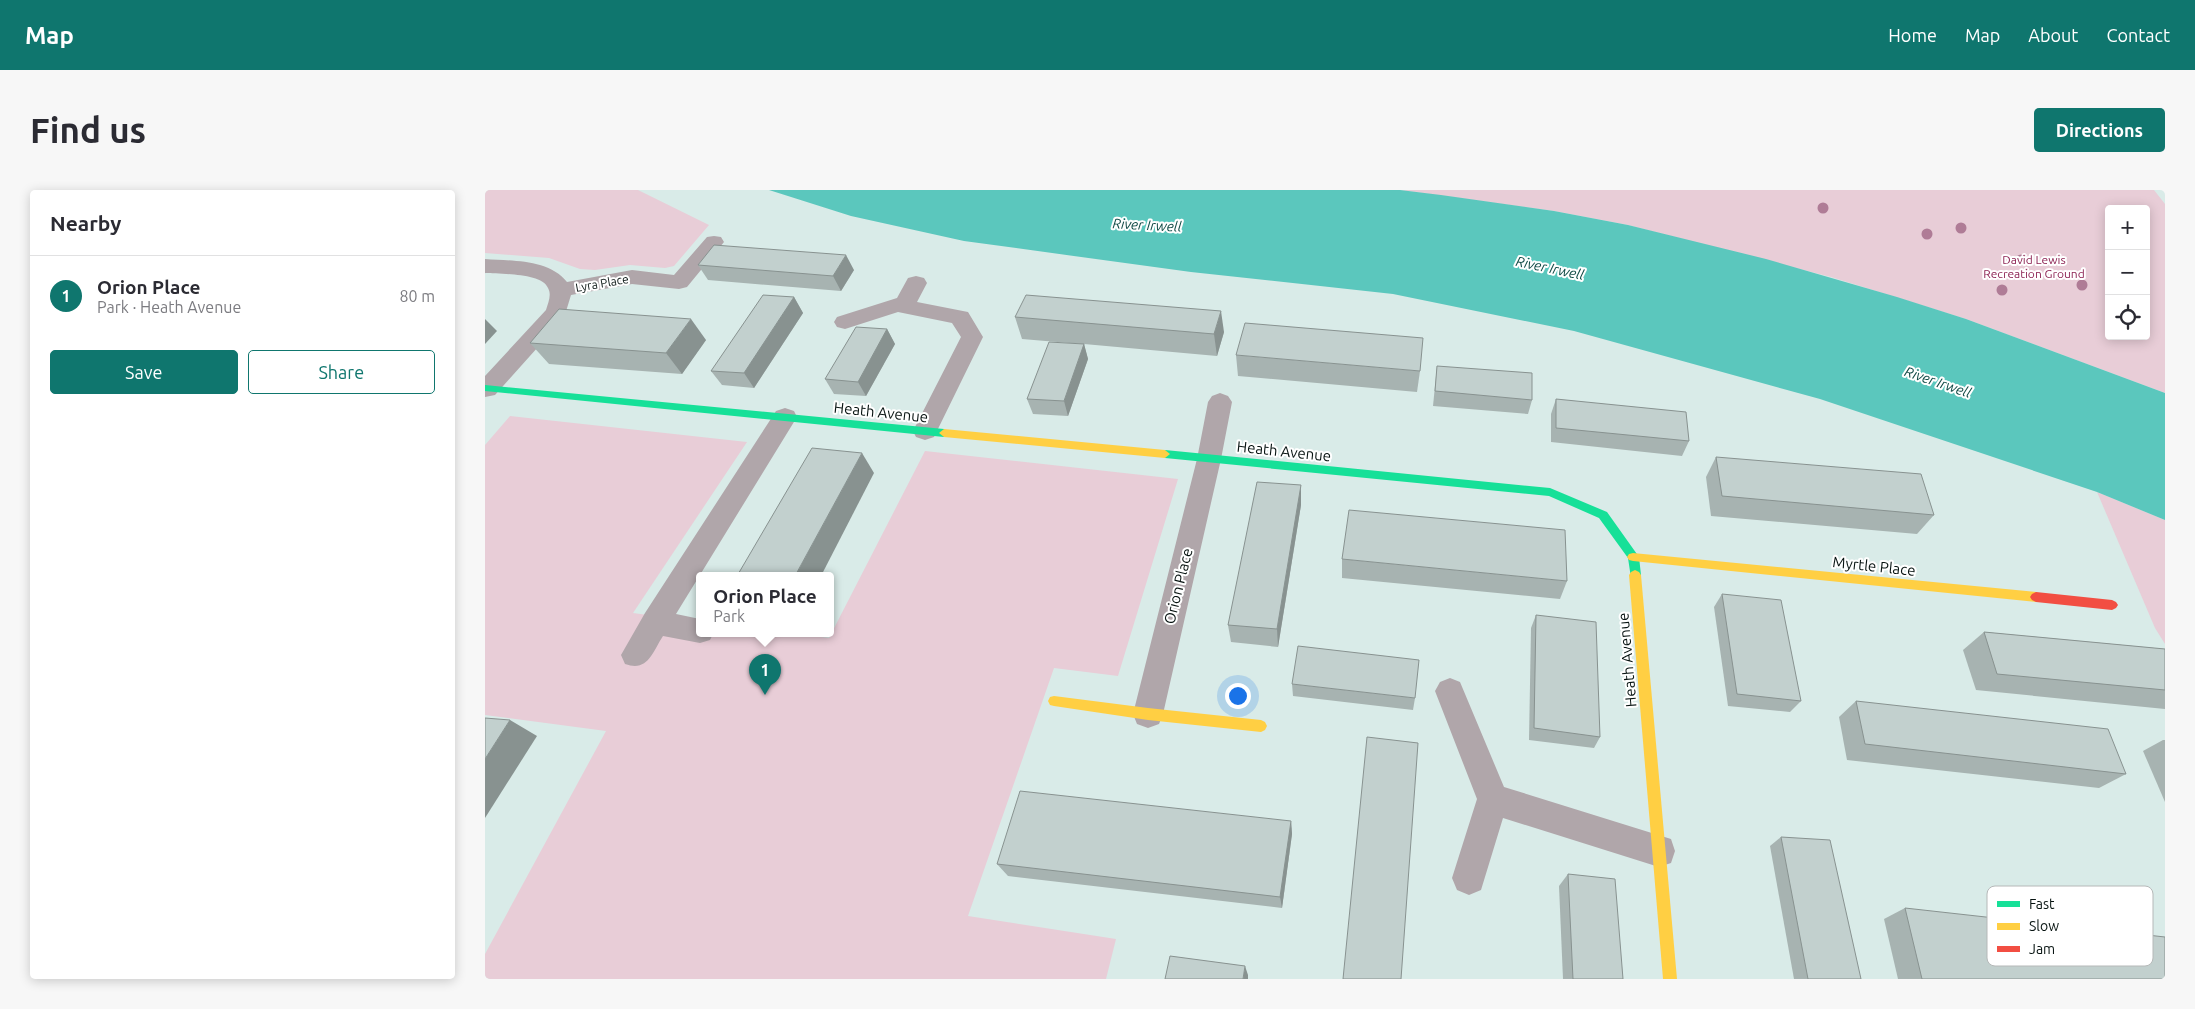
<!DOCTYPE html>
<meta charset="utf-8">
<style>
body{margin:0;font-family:Ubuntu,sans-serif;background:#f7f7f7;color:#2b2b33}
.controls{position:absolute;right:15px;top:15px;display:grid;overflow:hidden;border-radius:5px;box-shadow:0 2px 12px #0003}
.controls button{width:45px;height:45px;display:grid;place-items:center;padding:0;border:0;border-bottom:1px solid #e1e1e2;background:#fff;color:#2b2b33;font:25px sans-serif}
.you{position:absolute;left:752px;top:505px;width:18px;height:18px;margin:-12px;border:4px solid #fff;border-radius:50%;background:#1a73e8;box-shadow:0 0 0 8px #1a73e833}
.badge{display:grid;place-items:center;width:32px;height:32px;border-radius:50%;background:#0f766e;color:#fff;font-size:16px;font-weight:700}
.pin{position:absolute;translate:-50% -41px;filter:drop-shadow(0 1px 2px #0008)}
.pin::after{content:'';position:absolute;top:26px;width:18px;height:15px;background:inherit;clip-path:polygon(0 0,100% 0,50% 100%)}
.popup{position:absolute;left:211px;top:382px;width:138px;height:65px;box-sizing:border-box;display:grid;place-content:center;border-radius:5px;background:#fff;filter:drop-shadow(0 1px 4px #0005);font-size:16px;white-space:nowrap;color:#7c7c81}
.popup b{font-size:19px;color:#2b2b33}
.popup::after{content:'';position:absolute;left:50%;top:100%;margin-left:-10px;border:10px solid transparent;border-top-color:#fff}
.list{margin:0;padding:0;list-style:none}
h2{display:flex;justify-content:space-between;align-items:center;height:65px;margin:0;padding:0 20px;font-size:21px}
h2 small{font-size:16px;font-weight:400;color:#7c7c81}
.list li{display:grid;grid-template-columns:32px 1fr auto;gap:15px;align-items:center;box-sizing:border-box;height:80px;padding:0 20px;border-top:1px solid #e1e1e2}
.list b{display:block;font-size:19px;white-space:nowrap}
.list p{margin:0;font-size:16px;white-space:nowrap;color:#7c7c81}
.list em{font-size:16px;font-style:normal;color:#7c7c81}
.actions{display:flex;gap:10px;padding:15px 20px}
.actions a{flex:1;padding:11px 0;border:1px solid #0f766e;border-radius:5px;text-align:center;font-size:18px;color:#0f766e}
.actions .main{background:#0f766e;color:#fff}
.icon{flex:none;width:28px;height:28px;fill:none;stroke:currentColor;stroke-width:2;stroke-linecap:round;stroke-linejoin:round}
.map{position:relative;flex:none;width:1680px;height:789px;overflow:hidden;border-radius:5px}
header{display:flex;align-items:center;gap:30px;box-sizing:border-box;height:70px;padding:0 25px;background:#0f766e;color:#fff}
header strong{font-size:24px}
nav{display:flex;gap:28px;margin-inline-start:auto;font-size:18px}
.intro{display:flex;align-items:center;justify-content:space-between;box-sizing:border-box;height:120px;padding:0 30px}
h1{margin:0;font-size:35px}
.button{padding:12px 22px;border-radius:5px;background:#0f766e;color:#fff;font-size:18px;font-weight:700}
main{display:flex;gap:30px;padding:0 30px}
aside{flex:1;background:#fff;border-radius:5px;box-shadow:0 2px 12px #0003}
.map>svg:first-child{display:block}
</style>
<header>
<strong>Map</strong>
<nav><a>Home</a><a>Map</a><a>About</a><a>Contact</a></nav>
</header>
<div class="intro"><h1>Find us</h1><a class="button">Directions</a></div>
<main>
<aside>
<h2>Nearby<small></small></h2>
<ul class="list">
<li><span class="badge">1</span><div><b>Orion Place</b><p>Park · Heath Avenue</p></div><em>80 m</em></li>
</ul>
<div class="actions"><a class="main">Save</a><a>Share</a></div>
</aside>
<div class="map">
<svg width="1680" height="789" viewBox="0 0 1680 789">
<rect width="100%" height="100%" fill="#d9ebe8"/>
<g fill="#e8cdd7" fill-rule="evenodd">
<polygon points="0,0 153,0 224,35 189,76 180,78 145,75 110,80 95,79 64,68 0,63"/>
<path d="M915,0H1669L1680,14V203L1481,129L1346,87L1143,35L1069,21ZM1624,19H1661V146H1624Z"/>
<polygon points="25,226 262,252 148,423 215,432 215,444 311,444 344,448 440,261 693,289 633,486 569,478 483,726 631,749 621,789 0,789 0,764 121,541 0,525 0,255"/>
<polygon points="1612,302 1680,330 1680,454 1670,438"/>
</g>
<polygon fill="#5bc7bd" points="284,0 915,0 956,5 1069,21 1143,35 1281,69 1412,107 1481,129 1680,203 1680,330 1612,302 1335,209 1089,141 908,104 706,82 479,51 366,26"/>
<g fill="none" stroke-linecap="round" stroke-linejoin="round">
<g fill="#b0a6aa" fill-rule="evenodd">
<path d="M229,46L236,47L239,52L202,97L194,99L147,94L86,105L79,128L10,205L0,207V186L61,120C63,113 67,105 63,98C57,83 14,84 0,83V69C27,71 64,69 82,92L147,80L189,85L222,47Z"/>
<polygon points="431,86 439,88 442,93 432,112 483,122 498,147 449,247 440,250 431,247 428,241 476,147 467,133 413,122 360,139 352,137 349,132 352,127 412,108 423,88"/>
<polygon points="735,203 743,206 747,212 736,269 678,524 674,534 663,538 652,534 648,524 712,269 723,212 727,206"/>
<path d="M300,218L309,221L312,227L191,424L215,429V444H228L225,450L215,453L178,446C167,463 163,482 140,474L136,465L160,423L291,221Z"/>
<polygon points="965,488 975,492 1019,597 1186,649 1190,661 1186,673 1174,677 1018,628 996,700 984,705 972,700 967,688 992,609 950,501 955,492"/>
</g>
<g fill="#16e098" fill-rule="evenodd">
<polygon points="0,195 459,239 464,243 459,247 0,201"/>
<polygon points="680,260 1065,298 1122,322 1154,367 1156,385 1154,388 1146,388 1143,368 1114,328 1064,306 680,268 675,264"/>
</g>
<g fill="#ffcf43" fill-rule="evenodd">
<polygon points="459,239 680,260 685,264 680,268 459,247 454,243"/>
<polygon points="1148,363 1551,402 1555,404 1557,407 1555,410 1551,412 1148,371 1144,370 1142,367 1144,364"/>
<polygon points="1150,380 1154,382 1156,385 1192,789 1178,789 1144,385 1146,382"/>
<polygon points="569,506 663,518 776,530 780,532 782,536 780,540 776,542 663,530 569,516 565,515 563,511 565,507"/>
</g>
<polygon fill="#f24e42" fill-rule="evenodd" points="1551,402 1627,410 1631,412 1633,415 1631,418 1627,420 1551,412 1547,410 1545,407 1547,404"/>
</g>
<g fill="#af7c96">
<circle cx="1338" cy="18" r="5.5"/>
<circle cx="1476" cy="38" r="5.5"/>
<circle cx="1442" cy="44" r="5.5"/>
<circle cx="1536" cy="70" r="5.5"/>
<circle cx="1597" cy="95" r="5.5"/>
<circle cx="1517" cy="100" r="5.5"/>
</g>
<g fill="#a7b3b1">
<polygon points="213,75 369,80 356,101 223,90"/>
<polygon points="309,107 318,123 269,198 237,195 226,181"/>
<polygon points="530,127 739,142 732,166 599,154 603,169 583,226 548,224 542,209 596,154 537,149"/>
<polygon points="402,139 410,154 381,206 349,204 340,189"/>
<polygon points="221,150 197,184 64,174 45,153"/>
<polygon points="751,165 935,181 932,202 753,186"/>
<polygon points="952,176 1047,210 1043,224 948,216"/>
<polygon points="1071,209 1204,251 1197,266 1066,252 1066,224"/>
<polygon points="1231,267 1449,325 1432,344 1226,326 1221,287"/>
<polygon points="816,295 816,315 793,457 746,452 743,435"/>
<polygon points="857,369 1082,391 1075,409 857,388"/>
<polygon points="1237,404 1316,511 1305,522 1243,516 1229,417"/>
<polygon points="1051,425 1115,547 1109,558 1044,550 1046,438"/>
<polygon points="1499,442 1680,459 1680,519 1491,500 1478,460"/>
<polygon points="807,494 930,508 928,520 808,506"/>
<polygon points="1371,511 1641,584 1614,598 1362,570 1354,527"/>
<polygon points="1678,550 1680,550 1680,612 1658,561"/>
<polygon points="806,631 807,644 797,718 523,686 512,674"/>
<polygon points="1296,647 1376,789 1309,789 1285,656"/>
<polygon points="1083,684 1138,789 1078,789 1074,696"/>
<polygon points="1420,718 1680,789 1413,789 1399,729"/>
</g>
<g fill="#889290">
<polygon points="361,65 369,80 356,101 348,86"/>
<polygon points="309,107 318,123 269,198 259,183"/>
<polygon points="736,121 739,142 732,166 729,144"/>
<polygon points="0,129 12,141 0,154"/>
<polygon points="206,129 221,150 197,184 181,163"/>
<polygon points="402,139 410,154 381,206 373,192"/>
<polygon points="599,154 603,169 583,226 579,211"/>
<polygon points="377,263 389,283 336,386 310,386"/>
<polygon points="816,295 816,315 793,457 792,439"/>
<polygon points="25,530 52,546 0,628 0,569"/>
<polygon points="806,631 807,644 797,718 795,707"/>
<polygon points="760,776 763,785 763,789 758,789"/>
</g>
<g fill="#c2d0ce" stroke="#889290">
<polygon points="229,55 361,65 348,86 213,75"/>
<polygon points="278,105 309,107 259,183 226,181"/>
<polygon points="541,105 736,121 729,144 530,127"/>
<polygon points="74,119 206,129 181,163 45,153"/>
<polygon points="760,133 938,148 935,181 751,165"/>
<polygon points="371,137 402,139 373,192 340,189"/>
<polygon points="564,152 599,154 579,211 542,209"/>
<polygon points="952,176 1047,183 1047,210 950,201"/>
<polygon points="1071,209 1201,222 1204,251 1071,238"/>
<polygon points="327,258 377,263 310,386 252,386"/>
<polygon points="1231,267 1436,284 1449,325 1237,306"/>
<polygon points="772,292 816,295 792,439 743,435"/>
<polygon points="864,320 1080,340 1082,391 857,369"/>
<polygon points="1237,404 1296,410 1316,511 1252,504"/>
<polygon points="1051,425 1111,432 1115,547 1049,538"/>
<polygon points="1499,442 1680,459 1680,500 1512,484"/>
<polygon points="813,456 934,470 930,508 807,494"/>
<polygon points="1371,511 1623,539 1641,584 1380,554"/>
<polygon points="0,528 25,530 0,569"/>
<polygon points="882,547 933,553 916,789 858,789"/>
<polygon points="535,601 806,631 795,707 512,674"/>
<polygon points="1296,647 1345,650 1376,789 1323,789"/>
<polygon points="1083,684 1130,689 1138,789 1088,789"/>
<polygon points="1420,718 1680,747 1680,789 1437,789"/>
<polygon points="685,766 760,776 758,789 680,789"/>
</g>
<g text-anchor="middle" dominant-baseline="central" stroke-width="4" stroke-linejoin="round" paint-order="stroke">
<g font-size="12" fill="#8c2253" stroke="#fff">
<text x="1549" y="69">David Lewis<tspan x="1549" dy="14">Recreation Ground</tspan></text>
</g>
<g font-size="12" fill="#071311" stroke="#fff">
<text transform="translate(117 93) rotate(-10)">Lyra Place</text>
</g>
<g font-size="14" font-style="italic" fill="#114b46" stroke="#fff">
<text transform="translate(662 35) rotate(3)">River Irwell</text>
<text transform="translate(1065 78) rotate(12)">River Irwell</text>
<text transform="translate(1453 192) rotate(19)">River Irwell</text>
</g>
<g font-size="15" fill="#071311" stroke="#fff">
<text transform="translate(396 222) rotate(6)">Heath Avenue</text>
<text transform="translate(799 261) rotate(6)">Heath Avenue</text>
<text transform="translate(1389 376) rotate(6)">Myrtle Place</text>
<text transform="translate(693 396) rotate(-76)">Orion Place</text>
<text transform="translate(1142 470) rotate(-95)">Heath Avenue</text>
</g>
</g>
<rect x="1502" y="696" width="166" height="80" rx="8" fill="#fff" stroke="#b5b8b8" stroke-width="1"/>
<rect x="1512" y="711" width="23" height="6" fill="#16e098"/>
<rect x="1512" y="733" width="23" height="7" fill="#ffcf43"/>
<rect x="1512" y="756" width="23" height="6" fill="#f24e42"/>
<g font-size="14" fill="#071311">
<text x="1544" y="719">Fast</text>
<text x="1544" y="741">Slow</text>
<text x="1544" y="764">Jam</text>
</g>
</svg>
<div class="controls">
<button>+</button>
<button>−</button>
<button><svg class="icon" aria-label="locate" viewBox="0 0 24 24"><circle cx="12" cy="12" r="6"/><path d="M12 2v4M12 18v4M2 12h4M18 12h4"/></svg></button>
</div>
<div class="you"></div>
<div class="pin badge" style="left:280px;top:505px">1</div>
<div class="popup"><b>Orion Place</b>Park</div>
</div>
</main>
